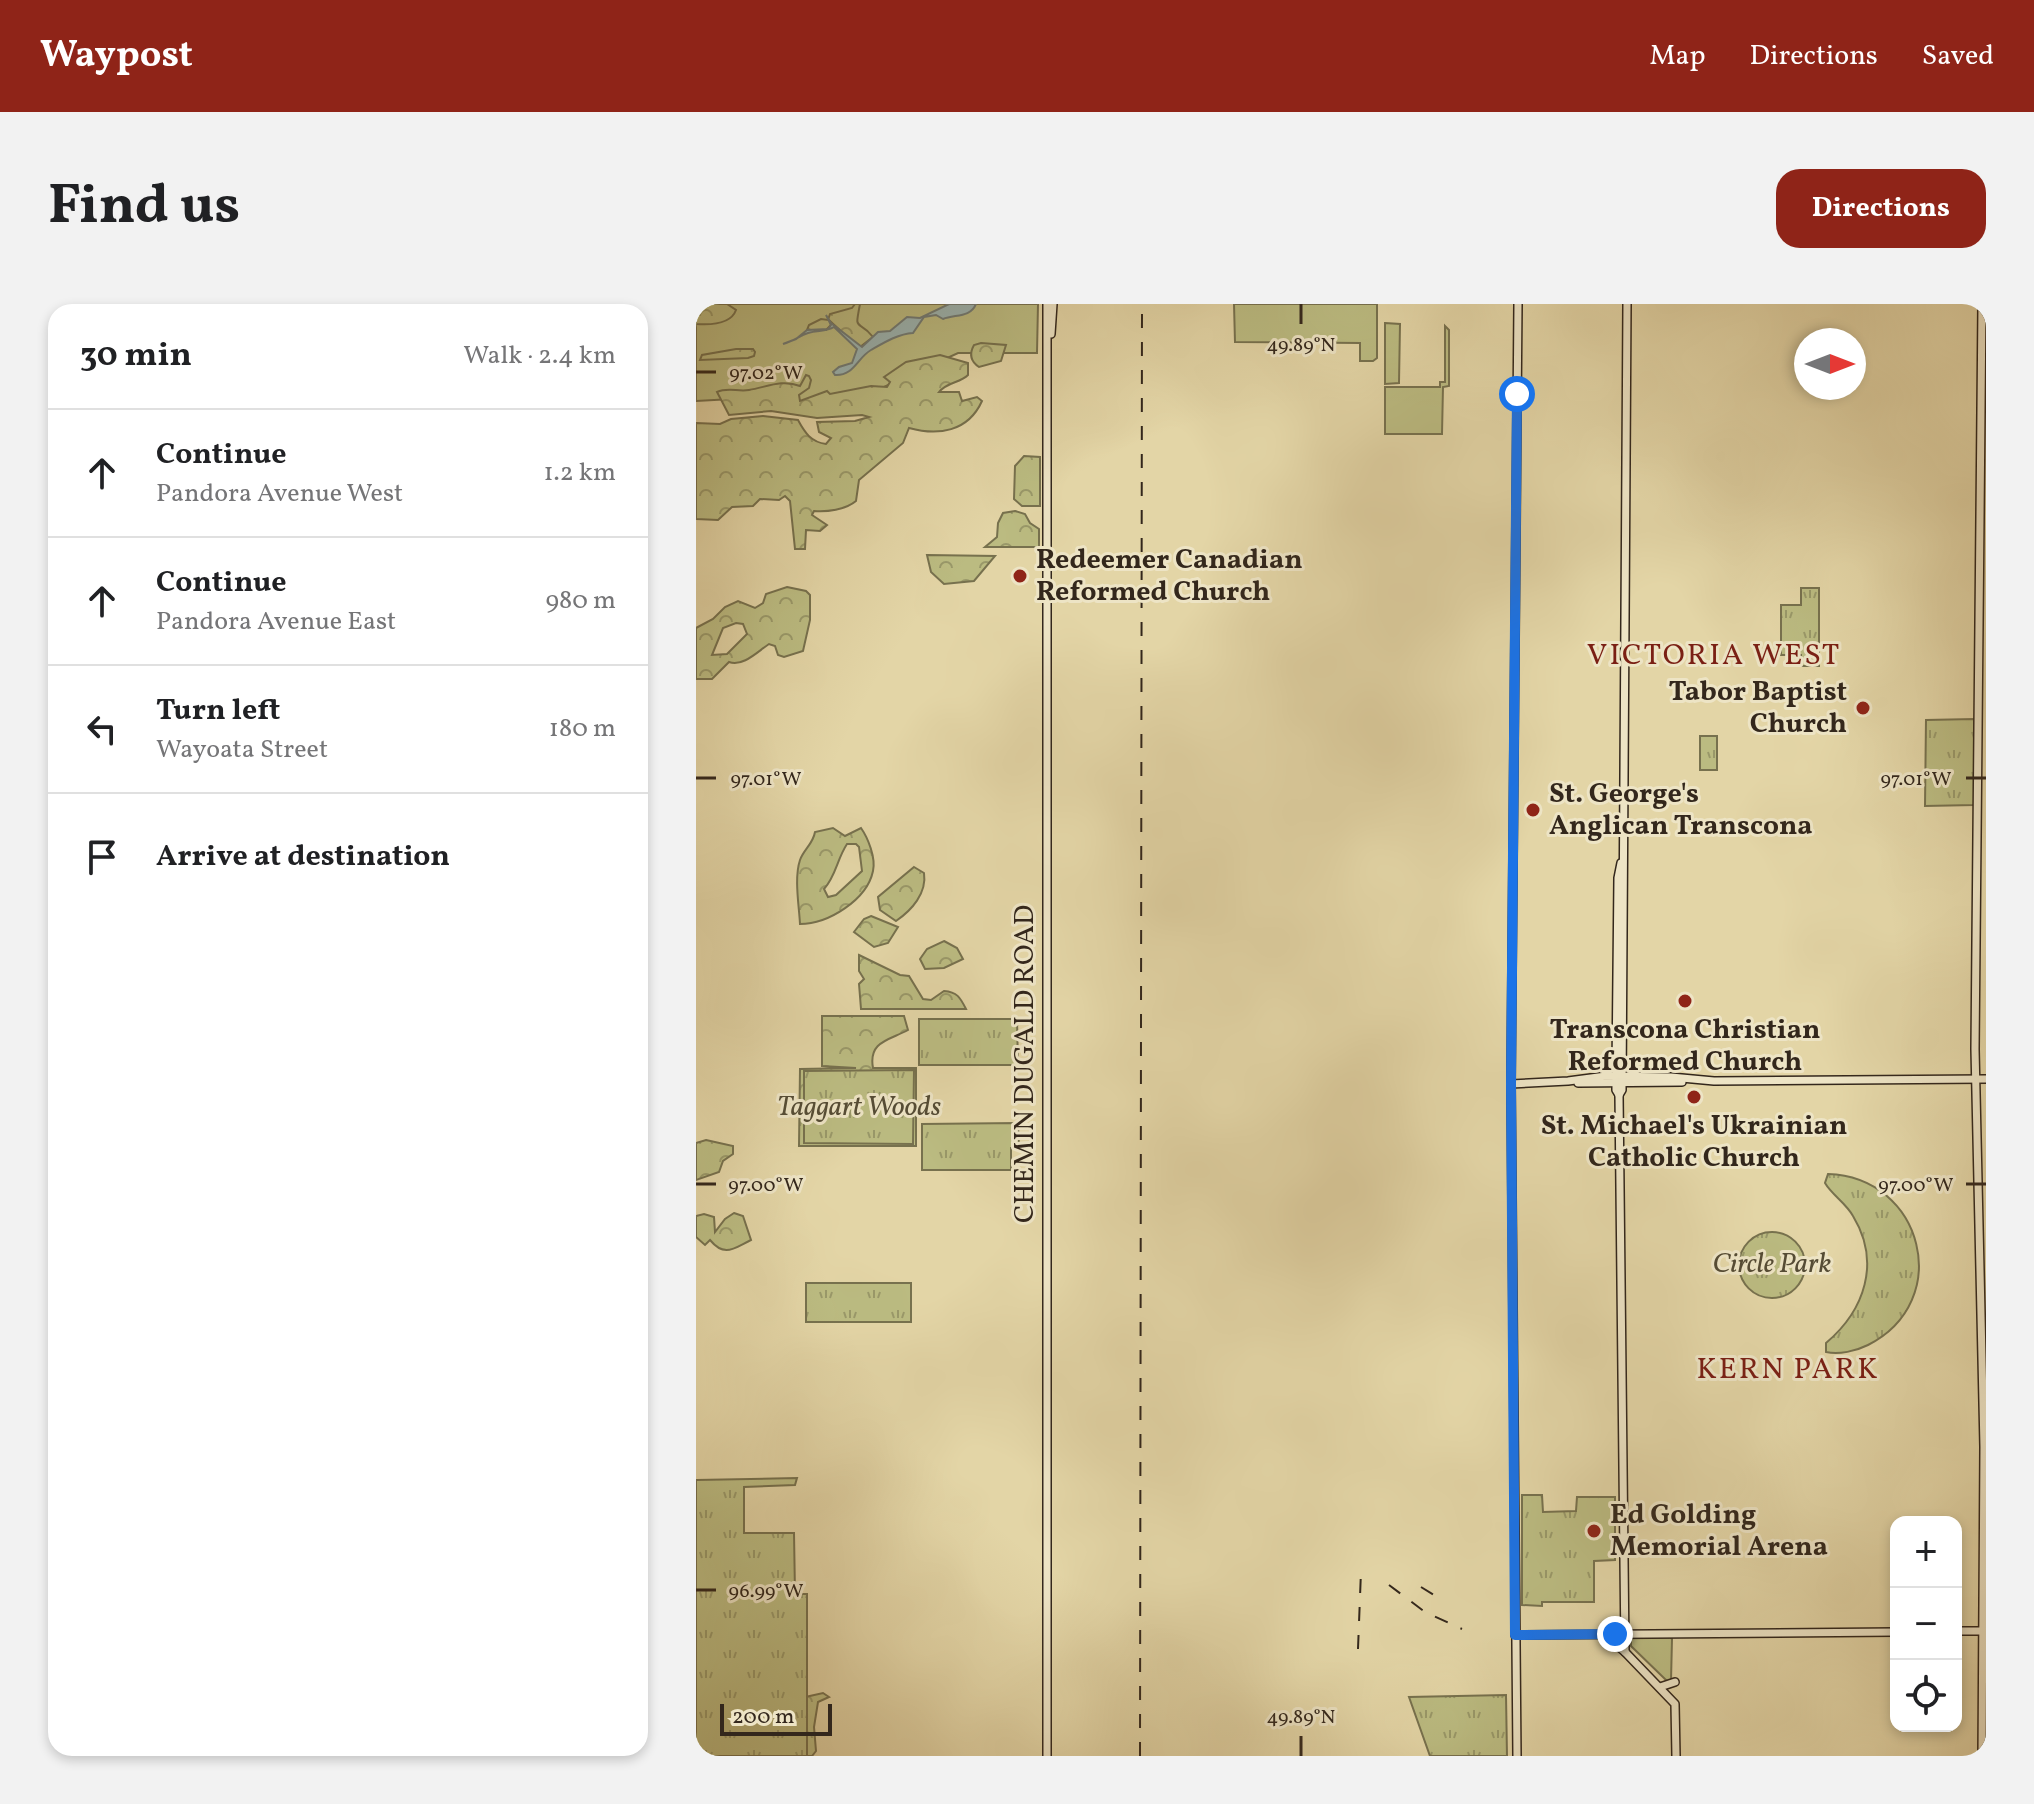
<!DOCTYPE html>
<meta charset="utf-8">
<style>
body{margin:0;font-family:Vollkorn,serif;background:#f2f2f2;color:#202124}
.controls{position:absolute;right:24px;bottom:24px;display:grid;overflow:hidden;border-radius:16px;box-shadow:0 4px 12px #0003}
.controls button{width:72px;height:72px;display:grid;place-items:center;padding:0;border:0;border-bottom:2px solid #e0e0e0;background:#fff;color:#202124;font:40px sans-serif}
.compass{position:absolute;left:1098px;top:24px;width:72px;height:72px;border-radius:50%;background:#fff;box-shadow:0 4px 12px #0003;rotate:90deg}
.scale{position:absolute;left:24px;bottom:20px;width:112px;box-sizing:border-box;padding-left:8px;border:4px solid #33271c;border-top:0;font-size:22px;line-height:28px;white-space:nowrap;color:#33271c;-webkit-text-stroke:6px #ede4c5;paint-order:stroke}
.stop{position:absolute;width:24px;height:24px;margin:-18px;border:6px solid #1a73e8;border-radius:50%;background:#fff}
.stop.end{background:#1a73e8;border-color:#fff;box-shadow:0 2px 8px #0008}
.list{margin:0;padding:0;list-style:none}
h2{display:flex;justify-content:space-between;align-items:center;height:104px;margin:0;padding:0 32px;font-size:34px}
h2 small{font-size:26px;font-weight:400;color:#757577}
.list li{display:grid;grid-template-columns:52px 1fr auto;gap:24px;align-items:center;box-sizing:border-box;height:128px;padding:0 32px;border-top:2px solid #e0e0e0}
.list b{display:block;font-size:30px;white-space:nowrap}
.list p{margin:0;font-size:26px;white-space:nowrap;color:#757577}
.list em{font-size:26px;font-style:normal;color:#757577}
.icon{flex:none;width:44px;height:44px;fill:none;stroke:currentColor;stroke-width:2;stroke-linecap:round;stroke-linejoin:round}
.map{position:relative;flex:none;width:1290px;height:1452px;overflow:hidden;border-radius:24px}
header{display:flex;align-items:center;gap:48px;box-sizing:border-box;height:112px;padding:0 40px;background:#8f2418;color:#fff}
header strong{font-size:38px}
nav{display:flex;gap:44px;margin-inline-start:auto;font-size:28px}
.intro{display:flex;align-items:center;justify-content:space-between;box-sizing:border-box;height:192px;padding:0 48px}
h1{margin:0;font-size:56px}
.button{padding:20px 36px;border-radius:24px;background:#8f2418;color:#fff;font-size:28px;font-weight:700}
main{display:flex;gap:48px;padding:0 48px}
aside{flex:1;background:#fff;border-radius:24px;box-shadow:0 4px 12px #0003}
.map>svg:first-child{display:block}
</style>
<header>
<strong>Waypost</strong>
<nav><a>Map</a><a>Directions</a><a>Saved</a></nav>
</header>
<div class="intro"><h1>Find us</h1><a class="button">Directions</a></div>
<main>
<aside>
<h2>30 min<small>Walk · 2.4 km</small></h2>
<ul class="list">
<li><svg class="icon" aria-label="ahead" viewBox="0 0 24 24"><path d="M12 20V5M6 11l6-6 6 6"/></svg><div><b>Continue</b><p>Pandora Avenue West</p></div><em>1.2 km</em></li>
<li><svg class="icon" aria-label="ahead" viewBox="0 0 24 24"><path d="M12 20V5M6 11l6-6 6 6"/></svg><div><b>Continue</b><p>Pandora Avenue East</p></div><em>980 m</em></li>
<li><svg class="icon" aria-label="left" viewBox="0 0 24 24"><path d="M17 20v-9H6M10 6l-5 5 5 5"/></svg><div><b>Turn left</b><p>Wayoata Street</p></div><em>180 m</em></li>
<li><svg class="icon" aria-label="arrive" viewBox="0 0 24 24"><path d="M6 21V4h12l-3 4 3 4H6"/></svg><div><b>Arrive at destination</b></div></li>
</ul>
</aside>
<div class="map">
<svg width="1290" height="1452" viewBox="0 0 1290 1452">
<defs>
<pattern id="forest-crowns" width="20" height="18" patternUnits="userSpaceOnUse" patternTransform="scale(2)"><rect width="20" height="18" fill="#bbbb81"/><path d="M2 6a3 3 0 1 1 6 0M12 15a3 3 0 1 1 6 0" fill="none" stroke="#999869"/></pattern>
<pattern id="park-tufts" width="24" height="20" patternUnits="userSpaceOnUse" patternTransform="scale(2)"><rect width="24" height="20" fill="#bbbb81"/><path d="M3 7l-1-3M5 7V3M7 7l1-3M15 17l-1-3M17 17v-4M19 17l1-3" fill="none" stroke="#999869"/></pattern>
</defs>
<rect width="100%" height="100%" fill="#e3d5a6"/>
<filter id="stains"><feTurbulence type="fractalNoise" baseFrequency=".0025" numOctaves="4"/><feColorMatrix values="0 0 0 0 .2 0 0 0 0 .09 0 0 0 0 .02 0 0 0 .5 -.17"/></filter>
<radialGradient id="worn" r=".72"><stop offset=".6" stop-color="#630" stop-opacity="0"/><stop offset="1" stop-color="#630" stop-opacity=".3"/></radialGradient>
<g fill="#bbbb81" stroke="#77714e" stroke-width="2">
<polygon points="0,0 342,0 341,49 262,49 177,88 104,108 92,92 0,97"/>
<polygon points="538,0 681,0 681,54 677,57 664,57 664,39 539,38"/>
<polygon points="689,19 704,20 703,79 689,80"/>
<polygon points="749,22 753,26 753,82 747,83 746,130 689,130 689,83 744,83 744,78 749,78"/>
<polygon points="935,1332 973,1332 976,1335 975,1377 971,1377 935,1342"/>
</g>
<g fill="url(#forest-crowns)" stroke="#77714e" stroke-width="2" fill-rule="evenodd">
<path d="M4,0H31L40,6C35,20 14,21 0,20V9L4,6Z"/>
<path d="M159,0H164C158,30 162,14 177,33L164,43L160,41L134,17L135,21L130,26H111L113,21L125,15L132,16L134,10L156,4Z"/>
<path d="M285,39L310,41L305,57L283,63C274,57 273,50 278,41Z"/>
<polygon points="40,45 57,45 59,48 58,52 52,54 4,56 6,51"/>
<path d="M244,51L272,59V71C264,79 251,78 243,88H263L266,97L281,93L286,97C272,128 242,132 213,124L207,139L163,176L160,197C149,206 131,208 118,207L116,211L131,221L124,227L110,226L109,245H99L94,197L89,192L83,196L64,195L57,202L36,203L22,216L0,215V119L24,120L35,115L67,112L102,116C109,129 115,138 130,140L135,134L123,128L121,118L159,117L173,113L166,111L121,114L75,107L33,111L21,88C32,83 42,88 53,86C71,83 86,75 104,82L110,71L113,72L115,76L113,84L103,91L104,97L131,87L134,90L175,82L191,83L194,78L188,73L210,58Z"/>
<polygon points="328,152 344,153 344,202 326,202 318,195 319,162"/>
<polygon points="319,207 329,210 334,219 343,225 343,243 289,243 301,233 302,219 307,209"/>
<polygon points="231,251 299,252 278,277 248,280 235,268"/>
<path d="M91,283L110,287L114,291V316L107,347L88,353L82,351L79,342L73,340C61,348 47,363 33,358L16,375H0V324L17,315L29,303L42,297L59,304L67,299L70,290ZM40,319L47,320L51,330L31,350L16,351L27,324Z"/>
<path d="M137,524L149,532L165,524C172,534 180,554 177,567C171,596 132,620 104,620C103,601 98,574 104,556C108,545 117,540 119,528ZM151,540H160L163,543L166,567L140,591L132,593L128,585C140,572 141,555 151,540Z"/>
<path d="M218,563L228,569C231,589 216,606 200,617L184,606L182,593Z"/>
<polygon points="175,612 202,623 192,639 178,643 158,628 168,615"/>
<polygon points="248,637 261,644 267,655 248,664 229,665 224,655 231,645"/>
<path d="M163,651L204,671L213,672L227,695L235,696L248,687C261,688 264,693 270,705H165L163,680L168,675L163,667Z"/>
<path d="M126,712H208L212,726C194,736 172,737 177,764H220V842H103L104,765L160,764L126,762Z"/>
<polygon points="10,836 37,842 37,850 27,857 23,868 0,876 0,839"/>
<path d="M38,909L47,912L55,936C38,944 29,954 14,936L9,941L0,933V912L8,910L18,913L19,928L29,915Z"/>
<polygon points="127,1389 133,1393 122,1398 118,1423 120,1447 116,1452 50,1452 105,1394"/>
</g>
<g fill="url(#park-tufts)" stroke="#77714e" stroke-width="2">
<polygon points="1105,284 1123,284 1123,362 1105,362 1105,351 1085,351 1085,301 1105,301"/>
<polygon points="1278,415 1278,501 1229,502 1230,416"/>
<rect x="1004" y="432" width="17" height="34"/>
<polygon points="223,715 321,715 322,761 223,761"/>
<polygon points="218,766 217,840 108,839 108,767"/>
<polygon points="322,819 323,844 315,844 315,866 226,866 226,820"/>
<path d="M1132,870C1227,873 1259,997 1172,1041C1160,1047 1143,1051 1130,1048V1039C1169,1006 1185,958 1157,912C1150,899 1136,891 1129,879Z"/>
<circle cx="1076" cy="961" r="33"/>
<rect x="110" y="979" width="105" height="39"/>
<polygon points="101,1174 99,1181 48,1183 48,1229 98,1229 99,1290 111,1290 111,1452 0,1452 0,1176"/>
<polygon points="826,1191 846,1191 847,1208 880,1207 881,1193 919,1193 919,1256 898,1257 898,1298 846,1298 846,1302 826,1301"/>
<polygon points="810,1391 811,1452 734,1452 713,1393"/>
</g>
<path fill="#9bb5b3" stroke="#717c77" stroke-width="2" d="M253,0H280C274,14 259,10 247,15L240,11L228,13L217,29C202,30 189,38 175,46C161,54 158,72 139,71L137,68L143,63L156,59L161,45L138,23C130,28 122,26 112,29C103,32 98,37 87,40L100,35L111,26L132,25L135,21L130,11L135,19L166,43L182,28L194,27L211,13L224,14Z"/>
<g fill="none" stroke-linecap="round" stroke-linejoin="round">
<defs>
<g id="secondary">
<polyline points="351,0 351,1452"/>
<polyline points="1286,0 1279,745 1288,1143 1286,1452"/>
<polyline points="355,30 357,0"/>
<polyline points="882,779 986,778"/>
<polyline points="815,780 872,777 910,772 975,773 1018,777 1290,775"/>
<polyline points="923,791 920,786 920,766 922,574 925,559"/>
<polyline points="1260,1327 1290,1327"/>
<polyline points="907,1330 929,1348 979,1400 980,1452"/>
<polyline points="819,1331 1200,1328"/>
<polyline points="929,1348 923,791 926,786 931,0"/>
<polyline points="964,1383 979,1378"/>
<polyline points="821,1452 815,780 822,0"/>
</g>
</defs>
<use href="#secondary" stroke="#33271c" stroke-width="10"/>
<use href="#secondary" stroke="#ede4c5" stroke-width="7"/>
<g stroke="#33271c" stroke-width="2" stroke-dasharray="14 14" stroke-linecap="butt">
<polyline points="693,1281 729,1308 766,1325"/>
<polyline points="725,1283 743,1294"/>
<polyline points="662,1345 665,1267"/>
<polyline points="444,1452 446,0"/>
</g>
</g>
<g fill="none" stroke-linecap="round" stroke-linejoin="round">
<polyline stroke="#1a73e8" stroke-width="10" points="821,90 815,780 819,1331 919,1330"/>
</g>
<path fill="none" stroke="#33271c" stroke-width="3" d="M605,0V20M0,68H20M0,474H20M1270,474H1290M0,880H20M1270,880H1290M0,1286H20M605,1432V1452"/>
<g fill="#8f2418" stroke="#ede4c5" stroke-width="3">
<circle cx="324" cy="272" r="8"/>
<circle cx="1167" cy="404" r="8"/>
<circle cx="837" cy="506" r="8"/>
<circle cx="989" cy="697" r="8"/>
<circle cx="998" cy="793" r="8"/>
<circle cx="898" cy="1227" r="8"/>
</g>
<g text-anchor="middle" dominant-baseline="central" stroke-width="6" stroke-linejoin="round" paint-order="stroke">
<g font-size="28" font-weight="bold" fill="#33271c" stroke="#ede4c5" text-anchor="start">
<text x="340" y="256">Redeemer Canadian<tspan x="340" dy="32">Reformed Church</tspan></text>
<text x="1151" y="388" text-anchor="end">Tabor Baptist<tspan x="1151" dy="32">Church</tspan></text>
<text x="853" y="490">St. George's<tspan x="853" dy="32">Anglican Transcona</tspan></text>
<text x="989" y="726" text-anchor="middle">Transcona Christian<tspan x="989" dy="32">Reformed Church</tspan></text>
<text x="998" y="822" text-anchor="middle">St. Michael's Ukrainian<tspan x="998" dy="32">Catholic Church</tspan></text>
<text x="914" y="1211">Ed Golding<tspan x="914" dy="32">Memorial Arena</tspan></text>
</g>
<g font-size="28" fill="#33271c" stroke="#ede4c5">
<text transform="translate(329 760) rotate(-90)">CHEMIN DUGALD ROAD</text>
</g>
<g font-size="28" font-style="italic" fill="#554c35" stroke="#ede4c5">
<text x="163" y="803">Taggart Woods</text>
<text x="1076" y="960">Circle Park</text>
</g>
<g font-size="30" letter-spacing="2" fill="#7a1f14" stroke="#ede4c5">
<text x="1018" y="352">VICTORIA WEST</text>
<text x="1092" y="1066">KERN PARK</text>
</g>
</g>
<g font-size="20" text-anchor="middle" fill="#33271c" stroke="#ede4c5" stroke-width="6" stroke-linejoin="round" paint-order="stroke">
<text x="605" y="47">49.89°N</text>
<text x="70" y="75">97.02°W</text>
<text x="1220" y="481">97.01°W</text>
<text x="70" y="481">97.01°W</text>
<text x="1220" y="887">97.00°W</text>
<text x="70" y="887">97.00°W</text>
<text x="70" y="1293">96.99°W</text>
<text x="605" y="1419">49.89°N</text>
</g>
<rect width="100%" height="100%" filter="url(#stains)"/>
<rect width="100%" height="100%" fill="url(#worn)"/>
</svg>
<div class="controls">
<button>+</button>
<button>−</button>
<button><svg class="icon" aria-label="locate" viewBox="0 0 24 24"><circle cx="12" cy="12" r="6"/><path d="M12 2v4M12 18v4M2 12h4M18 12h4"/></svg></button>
</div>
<svg class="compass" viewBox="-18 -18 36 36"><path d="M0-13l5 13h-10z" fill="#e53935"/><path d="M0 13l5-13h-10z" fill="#757577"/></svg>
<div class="scale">200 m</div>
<div class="stop" style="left:821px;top:90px"></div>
<div class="stop end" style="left:919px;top:1330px"></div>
</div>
</main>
